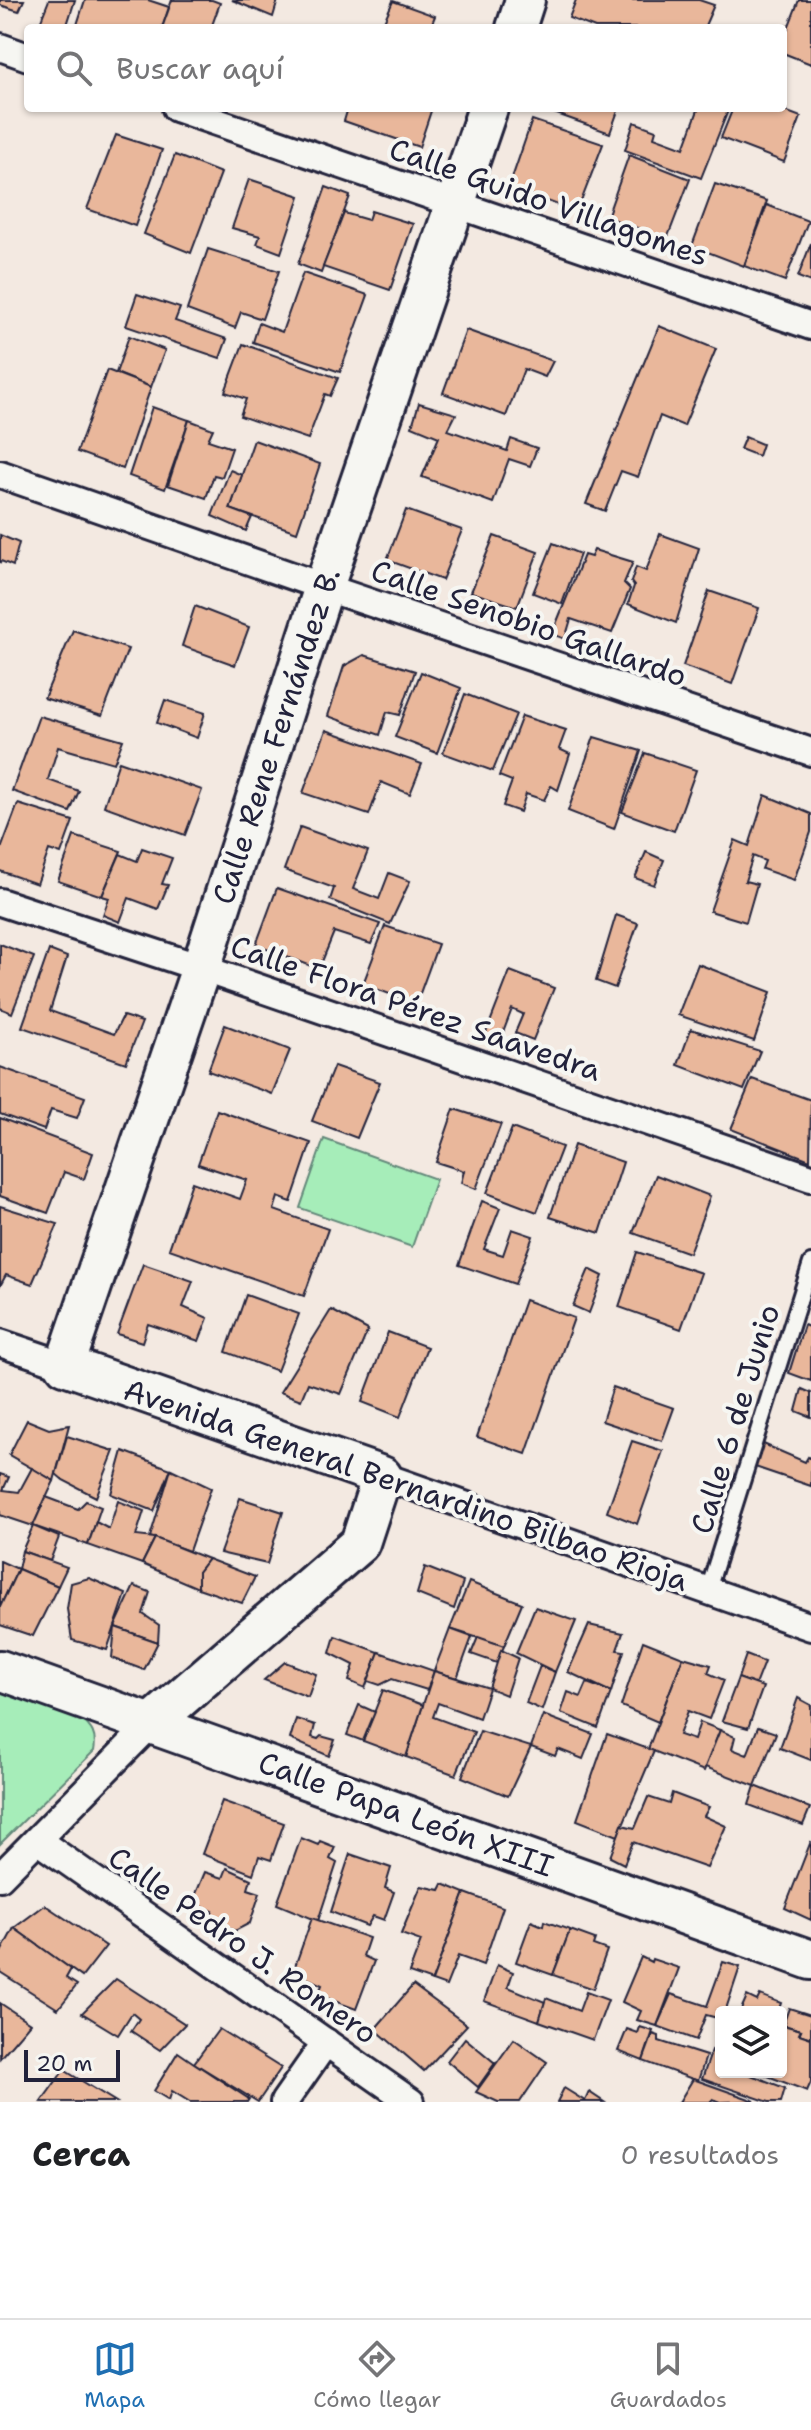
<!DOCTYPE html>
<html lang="es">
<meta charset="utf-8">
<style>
body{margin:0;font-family:"Shantell Sans",sans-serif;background:#f6f6f6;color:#202124}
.controls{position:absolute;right:24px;bottom:24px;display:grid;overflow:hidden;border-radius:8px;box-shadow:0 2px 6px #0004}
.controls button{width:72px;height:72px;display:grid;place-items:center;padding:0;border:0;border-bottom:2px solid #e0e0e0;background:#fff;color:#202124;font:40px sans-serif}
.scale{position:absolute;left:24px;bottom:20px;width:96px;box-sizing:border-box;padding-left:8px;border:4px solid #22223b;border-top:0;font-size:22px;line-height:28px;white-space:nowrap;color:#22223b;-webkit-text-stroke:6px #f6f6f2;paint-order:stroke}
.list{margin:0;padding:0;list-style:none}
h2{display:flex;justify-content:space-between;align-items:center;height:104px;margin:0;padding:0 32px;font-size:34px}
h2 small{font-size:26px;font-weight:400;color:#757577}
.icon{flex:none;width:44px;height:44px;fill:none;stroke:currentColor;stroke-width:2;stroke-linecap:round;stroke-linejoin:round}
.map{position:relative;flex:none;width:811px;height:2102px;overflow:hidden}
.search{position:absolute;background:#fff;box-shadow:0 2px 6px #0004;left:24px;right:24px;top:24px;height:88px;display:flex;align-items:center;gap:20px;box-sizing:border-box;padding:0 28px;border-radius:8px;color:#757577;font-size:30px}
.sheet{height:216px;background:#fff}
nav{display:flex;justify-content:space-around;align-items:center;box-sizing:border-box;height:112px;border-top:2px solid #e0e0e0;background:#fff;font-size:22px;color:#757577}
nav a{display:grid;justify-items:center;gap:4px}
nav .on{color:#1f6fb2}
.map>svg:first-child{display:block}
</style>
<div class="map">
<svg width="811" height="2102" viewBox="0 0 811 2102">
<rect width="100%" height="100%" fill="#f3e9e1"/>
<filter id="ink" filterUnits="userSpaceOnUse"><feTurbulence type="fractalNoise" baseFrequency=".0125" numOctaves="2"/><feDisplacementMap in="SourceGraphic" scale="16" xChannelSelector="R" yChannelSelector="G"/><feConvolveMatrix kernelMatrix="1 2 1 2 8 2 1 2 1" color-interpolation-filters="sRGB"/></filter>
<g filter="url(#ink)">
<g fill="#a6edb9" stroke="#64887a" stroke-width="2">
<polygon points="324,1139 436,1179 412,1247 300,1208"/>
<path d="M0,1690L80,1718C92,1728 97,1735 94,1751L0,1844Z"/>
</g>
<g fill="#e9b79b" stroke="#22223b" stroke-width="2">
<polygon points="0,0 24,0 19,11 0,5"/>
<polygon points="49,0 75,0 66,28 49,28 39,25"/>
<polygon points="85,0 148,0 169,7 162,28 76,28"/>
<polygon points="172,0 212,0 220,3 211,28 162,28"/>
<polygon points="232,0 278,0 273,17"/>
<polygon points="576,0 699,0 714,5 704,28 595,28 569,18"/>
<polygon points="799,0 811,0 811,64 783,53 783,41"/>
<polygon points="393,1 435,16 430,28 381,28"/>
<polygon points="348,108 432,108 419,147 344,121"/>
<polygon points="540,108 619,108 610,133"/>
<polygon points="693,108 729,108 701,178 625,150 634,122 656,130 654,137 684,148 698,110"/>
<polygon points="733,108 777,108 801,117 784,162 721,138"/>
<polygon points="532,120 603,144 577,212 509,187"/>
<polygon points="116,135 162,150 135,226 87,209"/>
<polygon points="175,155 221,173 191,253 144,234"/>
<polygon points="629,155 690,179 667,239 607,217"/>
<polygon points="249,179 300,196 281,253 257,244 260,236 232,228"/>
<polygon points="715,184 767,201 744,266 692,246"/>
<polygon points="326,187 350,196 321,273 298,264"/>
<polygon points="767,205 808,221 785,281 744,266"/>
<polygon points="371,211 413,224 390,290 323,267 344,213 368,220"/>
<polygon points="811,243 811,282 798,277"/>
<polygon points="208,249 279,271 262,319 241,312 235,328 187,310"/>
<polygon points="303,273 368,295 340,372 253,342 259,323 282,332"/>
<polygon points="137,294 180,308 175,321 227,339 220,358 126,326"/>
<polygon points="659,326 716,349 684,426 660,416 638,477 621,471 605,511 586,504"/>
<polygon points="466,330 553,361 545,377 524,369 506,416 443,393"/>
<polygon points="129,336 165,350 151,387 116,373"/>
<polygon points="243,344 338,378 330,396 325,394 308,439 240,416 246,399 225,392"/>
<polygon points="107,370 151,387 123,469 77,452"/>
<polygon points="419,403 456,414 448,430 507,451 511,439 537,448 530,466 509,459 493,503 422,477 439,437 412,426"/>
<polygon points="152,407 189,420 165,489 129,476"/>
<polygon points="189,420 213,429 208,440 232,448 222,477 214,475 206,498 168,485"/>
<polygon points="745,437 762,444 758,456 740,449"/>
<polygon points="254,440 320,464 297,532 230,509"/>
<polygon points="230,470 242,475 230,509 252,517 246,531 212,516"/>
<polygon points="406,510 462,530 442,580 387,560"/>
<polygon points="660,534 699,548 676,623 628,604 634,586 631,582 636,567 646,571"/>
<polygon points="0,535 19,543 13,566 1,561 0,563"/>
<polygon points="494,536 538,552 517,607 471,592"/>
<polygon points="553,543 580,554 562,604 533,593"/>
<polygon points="594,550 633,562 624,583 630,589 612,633 571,619 565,639 552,634 584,555 591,557"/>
<polygon points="709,591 759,608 732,684 683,666"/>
<polygon points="195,606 249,627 235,665 182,646"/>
<polygon points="73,630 128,649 102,716 44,698"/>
<polygon points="364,655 415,671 400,715 387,712 380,735 328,716 344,666"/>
<polygon points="421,672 461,688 437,753 395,737"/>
<polygon points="465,694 516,714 493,771 443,753"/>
<polygon points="165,700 205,713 197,738 157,723"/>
<polygon points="39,716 123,740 114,763 58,747 48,780 79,791 70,812 12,791"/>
<polygon points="522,716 566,730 559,749 570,754 558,790 551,786 544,800 526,794 520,812 503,806 512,781 499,776"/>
<polygon points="326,730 422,764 410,794 381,782 369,815 303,793"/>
<polygon points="594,737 641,751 614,829 568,811"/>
<polygon points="645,753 696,770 674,831 622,812"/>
<polygon points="119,761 202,790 185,835 104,806"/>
<polygon points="765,795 811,814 811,832 794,880 762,869 765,861 753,856 745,881 757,884 746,922 710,911 735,840 749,846"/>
<polygon points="18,804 73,821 61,854 49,850 37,884 0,871 0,852"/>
<polygon points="300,827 368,851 353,889 379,899 389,873 410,881 390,924 330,900 334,888 284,870"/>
<polygon points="74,836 121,851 102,896 58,881"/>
<polygon points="142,848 172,858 162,884 168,885 158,909 129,898 120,922 103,915 109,898 102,896 120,854 137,861"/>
<polygon points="646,852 664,860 654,885 635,878"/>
<polygon points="277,888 380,924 371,944 334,932 319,969 256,945"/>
<polygon points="616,915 638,923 615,988 596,981"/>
<polygon points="385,926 438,944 416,1004 363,984"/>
<polygon points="0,944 34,957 12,1013 0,1008"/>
<polygon points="49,950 67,957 50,1011 114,1034 123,1016 142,1022 126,1063 22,1027"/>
<polygon points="698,964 771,992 754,1041 678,1015"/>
<polygon points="510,971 554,988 533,1040 515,1033 523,1014 512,1009 499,1043 484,1038"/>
<polygon points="225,1025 290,1050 272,1094 208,1071"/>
<polygon points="691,1029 760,1051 744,1090 678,1065"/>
<polygon points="334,1066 380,1082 357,1138 312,1121"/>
<polygon points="0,1067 85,1097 77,1118 51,1110 44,1130 0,1114"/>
<polygon points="752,1079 811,1100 810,1160 731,1129"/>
<polygon points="454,1109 501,1124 476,1189 461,1183 464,1171 436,1162"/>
<polygon points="217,1110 311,1143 291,1202 278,1197 274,1210 328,1229 304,1296 169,1249 192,1182 240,1199 247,1180 198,1164"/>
<polygon points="0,1118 93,1153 84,1179 64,1172 48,1213 0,1196"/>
<polygon points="512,1128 562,1147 537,1212 487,1193"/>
<polygon points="574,1145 623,1162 600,1233 550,1217"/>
<polygon points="656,1175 710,1196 689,1253 633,1233"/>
<polygon points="482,1201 500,1208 484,1249 503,1255 512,1229 533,1236 515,1284 459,1265"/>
<polygon points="0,1206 58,1224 32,1284 6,1275 0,1286"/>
<polygon points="637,1252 701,1273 681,1329 619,1307"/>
<polygon points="143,1264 193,1281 183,1307 208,1318 199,1341 148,1324 142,1342 117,1334"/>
<polygon points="589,1269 603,1276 589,1313 573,1306"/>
<polygon points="246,1295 299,1314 277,1371 226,1352"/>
<polygon points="525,1300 574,1318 526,1454 477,1437"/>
<polygon points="331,1310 368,1330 341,1394 308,1383 301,1400 280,1392"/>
<polygon points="804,1325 811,1328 811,1381 789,1373"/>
<polygon points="388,1332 427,1347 400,1417 362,1402"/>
<polygon points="613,1387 674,1408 662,1441 602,1421"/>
<polygon points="802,1389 811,1393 811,1417 796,1411"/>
<polygon points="27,1420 49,1429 69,1425 54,1481 9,1455"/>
<polygon points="67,1436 114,1451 96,1497 63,1480 56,1474"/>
<polygon points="632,1441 663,1451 637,1524 607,1512"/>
<polygon points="761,1443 805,1462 808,1457 811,1459 811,1486 752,1466"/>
<polygon points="123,1451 171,1469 154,1511 111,1494"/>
<polygon points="32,1468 54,1481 33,1526 0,1515 0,1474 9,1477 3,1490 19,1492"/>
<polygon points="171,1469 211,1488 189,1551 150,1537"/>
<polygon points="46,1497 78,1509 86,1501 101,1507 88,1545 33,1526"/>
<polygon points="240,1498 283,1512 267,1564 220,1553"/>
<polygon points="118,1501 144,1511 136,1536 155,1538 142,1564 88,1545 96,1522 109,1529"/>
<polygon points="33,1526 59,1537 50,1561 22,1551"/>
<polygon points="155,1538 208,1559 198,1572 198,1588 142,1564"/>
<polygon points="22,1551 67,1567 58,1586 18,1569"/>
<polygon points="208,1559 255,1577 242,1603 198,1588 198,1572"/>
<polygon points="0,1561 18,1569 0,1607"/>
<polygon points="425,1567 463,1582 454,1609 417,1594"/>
<polygon points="18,1569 58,1586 33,1636 0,1625 0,1607"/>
<polygon points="89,1578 126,1594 107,1650 72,1640 67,1609 71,1583"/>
<polygon points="469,1582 522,1603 504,1646 450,1629"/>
<polygon points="134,1586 150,1592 143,1614 159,1625 158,1642 115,1627"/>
<polygon points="535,1607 576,1621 555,1672 516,1653"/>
<polygon points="589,1625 623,1633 617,1650 624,1651 611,1692 568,1672"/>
<polygon points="115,1627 158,1642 144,1670 112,1658"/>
<polygon points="450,1629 472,1637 457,1678 434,1671"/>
<polygon points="335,1636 379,1652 365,1688 349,1681 354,1665 330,1653"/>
<polygon points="478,1637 504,1646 497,1663 471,1654"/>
<polygon points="643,1641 683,1657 658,1722 621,1706"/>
<polygon points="501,1650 518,1658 506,1695 489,1688"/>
<polygon points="379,1652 434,1671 427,1690 392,1679 380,1685 368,1681"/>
<polygon points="746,1655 764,1662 755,1685 738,1678"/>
<polygon points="683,1657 711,1665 708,1673 724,1680 709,1719 688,1711 679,1735 694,1740 700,1722 720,1730 704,1771 648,1749"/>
<polygon points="285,1662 316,1674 308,1697 264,1680"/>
<polygon points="540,1666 555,1672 542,1710 526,1703"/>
<polygon points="434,1671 489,1688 479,1718 438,1703 433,1717 474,1732 456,1775 406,1757"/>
<polygon points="738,1678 763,1687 748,1728 722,1721"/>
<polygon points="587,1683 611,1692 598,1728 561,1713 568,1692 581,1697"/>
<polygon points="383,1690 423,1705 406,1757 363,1741"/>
<polygon points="798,1698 811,1705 811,1760 780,1748"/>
<polygon points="359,1705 375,1712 363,1741 347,1735"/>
<polygon points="543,1715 593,1734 583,1759 558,1749 555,1756 531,1747"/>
<polygon points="296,1719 315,1725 312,1737 318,1739 321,1736 335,1740 329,1756 290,1739"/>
<polygon points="758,1727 776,1733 755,1786 705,1767 720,1730 735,1737 732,1749 747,1755"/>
<polygon points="480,1731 531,1747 508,1796 462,1777"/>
<polygon points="607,1734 654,1751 618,1836 577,1820"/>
<polygon points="755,1786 810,1808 803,1825 749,1805"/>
<polygon points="672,1793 709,1807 704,1816 726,1826 707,1868 633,1842 624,1864 610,1857 622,1825 635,1828 648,1797 669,1804"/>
<polygon points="222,1801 284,1823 271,1860 259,1856 253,1874 202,1854"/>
<polygon points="301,1838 318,1845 320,1841 335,1847 330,1859 337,1863 318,1921 277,1904"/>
<polygon points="811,1841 811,1920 785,1908"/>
<polygon points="350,1854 391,1868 385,1888 394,1892 384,1920 373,1916 367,1926 331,1912"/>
<polygon points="227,1868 251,1879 248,1889 260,1893 250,1923 235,1931 209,1920 213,1911 192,1903 205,1872 223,1878"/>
<polygon points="443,1884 465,1893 432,1981 409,1973 421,1941 401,1934 421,1886 440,1890"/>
<polygon points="465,1893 503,1907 483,1965 458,1956 446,1986 432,1981"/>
<polygon points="45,1905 106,1946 82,1977 14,1928"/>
<polygon points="312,1918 369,1938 363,1956 374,1961 356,2009 318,1995 322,1985 293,1972"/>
<polygon points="531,1921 543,1926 544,1921 570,1930 553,1975 516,1962"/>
<polygon points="14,1928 71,1969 66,1978 77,1985 58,2009 0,1972 0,1954"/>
<polygon points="570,1930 595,1939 593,1945 607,1950 593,1989 553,1975"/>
<polygon points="641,1957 651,1962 652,1959 679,1968 657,2026 637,2020 641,2011 622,2002"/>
<polygon points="723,1962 740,1967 725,2012 721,2012 721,2019 706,2015 696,2040 657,2026 671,1994 707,2006"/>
<polygon points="497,1965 513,1972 508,1987 545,2002 539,2021 484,2001"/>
<polygon points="116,1979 185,2024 160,2050 131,2031 139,2019 132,2013 118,2035 82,2013"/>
<polygon points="413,1985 467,2025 424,2071 375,2029"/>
<polygon points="586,1992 608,2000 593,2040 539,2021 546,1998 579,2011"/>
<polygon points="760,1995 781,2003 778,2012 740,2012 747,1996 757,2001"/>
<polygon points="0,2003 30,2023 0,2058"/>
<polygon points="789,2008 811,2015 811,2038 799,2034 801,2030 783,2025"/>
<polygon points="783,2025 801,2030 799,2034 811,2038 811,2082 807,2091 765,2075 766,2072 781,2072 781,2031"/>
<polygon points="640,2027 653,2031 643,2061 618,2051 627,2029 638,2033"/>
<polygon points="219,2029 281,2068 258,2102 194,2063"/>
<polygon points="653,2034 659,2036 659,2041 706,2056 698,2081 643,2061"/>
<polygon points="465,2038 495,2063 478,2087 447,2061"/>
<polygon points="514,2039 547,2062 520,2102 498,2102 476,2092"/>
<polygon points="712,2050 721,2054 721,2072 743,2072 785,2088 781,2102 769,2102 702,2079"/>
<polygon points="178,2052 194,2063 249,2099 247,2102 190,2102 172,2091 169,2100 154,2091"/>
<polygon points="64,2070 116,2102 41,2102"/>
<polygon points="693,2079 755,2101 721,2102 713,2099 710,2102 679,2102"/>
<polygon points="564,2088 585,2101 589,2092 604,2102 557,2102"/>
</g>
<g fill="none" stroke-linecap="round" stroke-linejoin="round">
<defs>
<polyline id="lane" points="708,1590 811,1263"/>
<g id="street">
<polyline points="0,47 28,57"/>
<polyline points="176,108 811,326"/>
<polyline points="0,474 324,587 811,752"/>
<polyline points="0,902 201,968 811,1178"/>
<polyline points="0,1343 65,1365"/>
<polyline points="382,1476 811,1627"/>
<polyline points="37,1840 411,2102"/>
<polyline points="0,1877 152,1723"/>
<polyline points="284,2102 326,2042"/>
</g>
<g id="secondary">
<polyline points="516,28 525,0"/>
<polyline points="0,1670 811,1960"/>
<polyline points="152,1723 360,1543 382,1476 65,1365 201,968 324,587 488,108"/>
</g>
</defs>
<use href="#lane" stroke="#22223b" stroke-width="20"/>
<use href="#street" stroke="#22223b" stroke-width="32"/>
<use href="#secondary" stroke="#22223b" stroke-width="44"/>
<use href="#lane" stroke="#f6f6f2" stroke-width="14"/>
<use href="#street" stroke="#f6f6f2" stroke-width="26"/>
<use href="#secondary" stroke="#f6f6f2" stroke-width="38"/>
</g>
</g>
<g text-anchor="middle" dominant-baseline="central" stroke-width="8" stroke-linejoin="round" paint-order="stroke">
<g font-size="30" fill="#22223b" stroke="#f6f6f2">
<text transform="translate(549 202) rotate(19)">Calle Guido Villagomes</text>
<text transform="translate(529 623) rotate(19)">Calle Senobio Gallardo</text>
<text transform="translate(276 736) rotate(-72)">Calle Rene Fernández B.</text>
<text transform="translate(416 1008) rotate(19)">Calle Flora Pérez Saavedra</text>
<text transform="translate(735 1419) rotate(-73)">Calle 6 de Junio</text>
<text transform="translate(406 1485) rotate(19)">Avenida General Bernardino Bilbao Rioja</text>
<text transform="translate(406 1814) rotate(20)">Calle Papa León XIII</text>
<text transform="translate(243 1945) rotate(35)">Calle Pedro J. Romero</text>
</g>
</g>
</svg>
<div class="controls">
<button><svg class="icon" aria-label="layers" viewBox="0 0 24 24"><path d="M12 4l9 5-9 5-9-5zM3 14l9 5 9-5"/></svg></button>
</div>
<div class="scale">20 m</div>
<div class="search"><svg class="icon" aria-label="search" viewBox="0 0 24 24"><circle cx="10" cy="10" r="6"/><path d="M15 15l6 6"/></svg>Buscar aquí</div>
</div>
<section class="sheet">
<h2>Cerca<small>0 resultados</small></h2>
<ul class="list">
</ul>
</section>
<nav>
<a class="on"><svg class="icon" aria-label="map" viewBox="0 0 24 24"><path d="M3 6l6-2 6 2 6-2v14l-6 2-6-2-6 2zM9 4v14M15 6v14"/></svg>Mapa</a>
<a><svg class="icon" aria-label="directions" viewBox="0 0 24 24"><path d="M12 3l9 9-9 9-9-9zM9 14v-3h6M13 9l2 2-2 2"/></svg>Cómo llegar</a>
<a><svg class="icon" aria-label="saved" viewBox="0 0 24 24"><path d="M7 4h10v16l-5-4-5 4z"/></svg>Guardados</a>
</nav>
